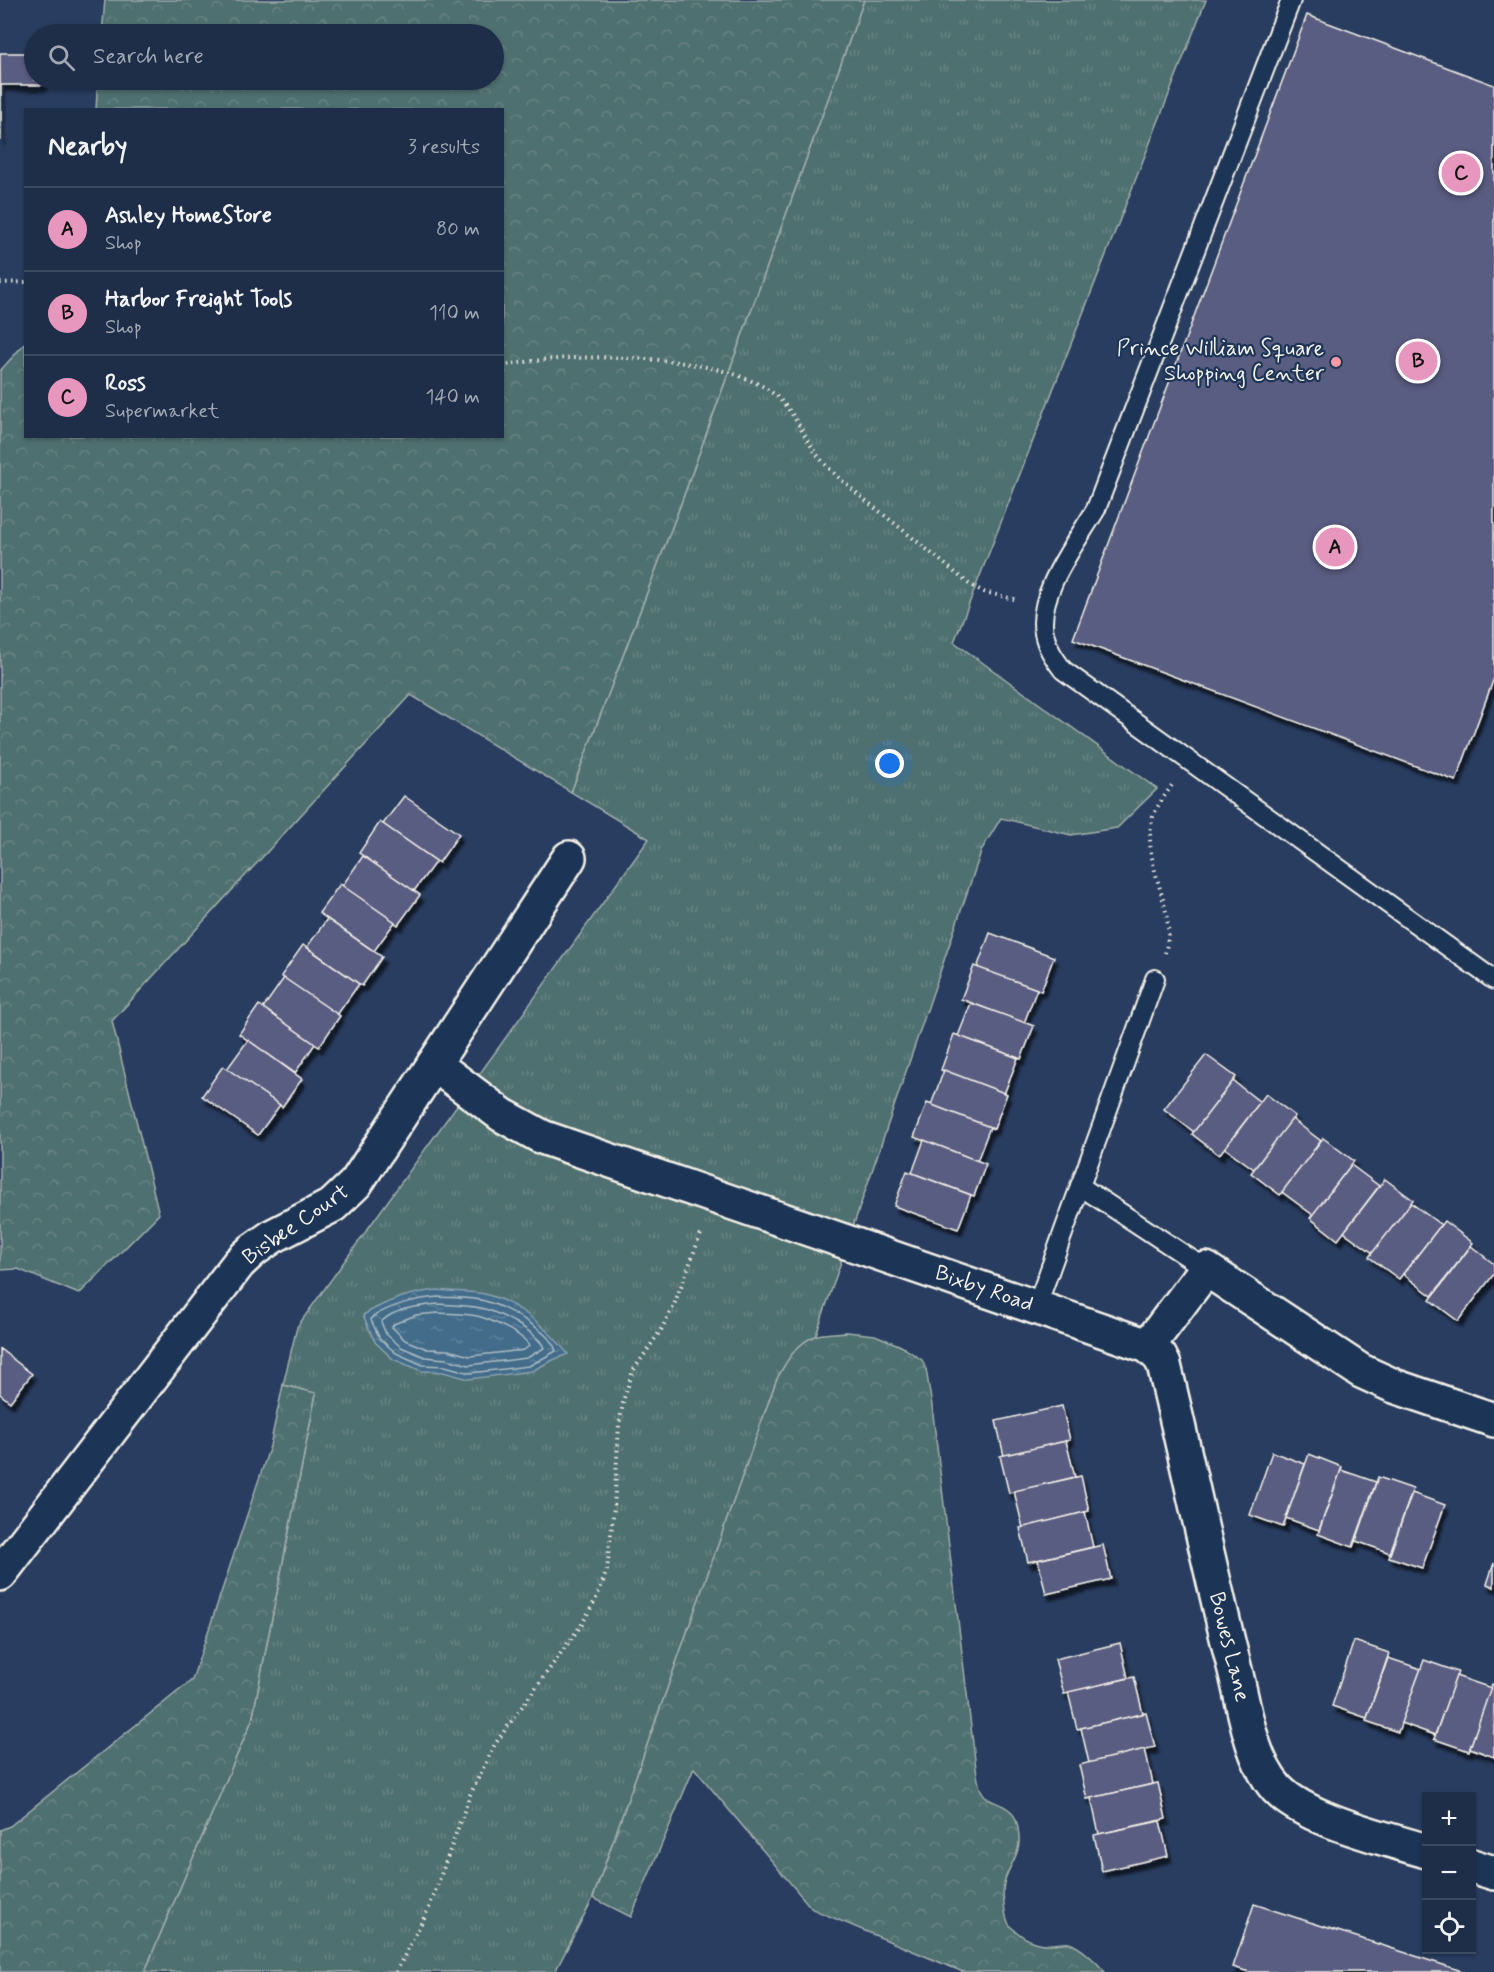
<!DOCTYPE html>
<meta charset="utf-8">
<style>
body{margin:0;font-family:Mynerve,sans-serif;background:#2c3a52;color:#f1f3f6}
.controls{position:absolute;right:18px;bottom:18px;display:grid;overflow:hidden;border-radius:0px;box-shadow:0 2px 4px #0004}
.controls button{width:54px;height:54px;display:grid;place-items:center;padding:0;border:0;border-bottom:2px solid #3c4a60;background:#1f2e48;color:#f1f3f6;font:30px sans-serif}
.you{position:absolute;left:890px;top:764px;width:21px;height:21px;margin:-15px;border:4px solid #fff;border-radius:50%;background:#1a73e8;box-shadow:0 0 0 9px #1a73e833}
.badge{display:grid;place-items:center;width:39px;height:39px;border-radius:50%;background:#e797bd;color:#111;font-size:20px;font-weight:700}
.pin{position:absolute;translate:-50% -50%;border:3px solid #fff;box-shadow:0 2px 6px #0006}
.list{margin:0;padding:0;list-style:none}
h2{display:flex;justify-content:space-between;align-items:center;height:78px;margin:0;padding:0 24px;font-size:26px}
h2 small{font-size:20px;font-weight:400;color:#a1a8b4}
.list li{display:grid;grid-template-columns:39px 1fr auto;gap:18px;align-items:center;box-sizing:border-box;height:84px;padding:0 24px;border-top:2px solid #3c4a60}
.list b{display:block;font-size:22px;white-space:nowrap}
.list p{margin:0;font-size:20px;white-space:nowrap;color:#a1a8b4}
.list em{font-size:20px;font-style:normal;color:#a1a8b4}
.icon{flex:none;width:33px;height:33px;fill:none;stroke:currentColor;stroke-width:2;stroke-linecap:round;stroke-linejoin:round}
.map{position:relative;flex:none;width:1494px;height:1972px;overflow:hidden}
.search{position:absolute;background:#1f2e48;box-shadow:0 2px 4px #0004;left:24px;top:24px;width:480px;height:66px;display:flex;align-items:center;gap:15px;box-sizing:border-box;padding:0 21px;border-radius:33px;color:#a1a8b4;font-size:22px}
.panel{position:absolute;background:#1f2e48;box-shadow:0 2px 4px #0004;left:24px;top:108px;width:480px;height:330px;border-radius:0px}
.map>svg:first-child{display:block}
</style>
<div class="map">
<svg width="1494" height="1972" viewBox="0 0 1494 1972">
<defs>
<pattern id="grass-tufts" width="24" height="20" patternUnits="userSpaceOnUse" patternTransform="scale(1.5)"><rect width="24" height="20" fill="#4f6f6f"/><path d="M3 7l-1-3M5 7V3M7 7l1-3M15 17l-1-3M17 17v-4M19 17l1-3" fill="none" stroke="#698484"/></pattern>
<pattern id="forest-crowns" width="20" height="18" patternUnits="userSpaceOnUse" patternTransform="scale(1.5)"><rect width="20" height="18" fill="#4f6f6f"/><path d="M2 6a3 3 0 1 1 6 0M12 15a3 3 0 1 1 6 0" fill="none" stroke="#698484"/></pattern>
<pattern id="water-ripples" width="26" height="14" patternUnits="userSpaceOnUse" patternTransform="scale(1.5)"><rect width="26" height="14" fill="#426c8a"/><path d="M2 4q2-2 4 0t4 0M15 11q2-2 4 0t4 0" fill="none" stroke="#5e819a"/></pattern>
<filter id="shadow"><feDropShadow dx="3.5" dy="6" stdDeviation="1.5" flood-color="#0009"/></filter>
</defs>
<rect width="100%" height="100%" fill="#293d60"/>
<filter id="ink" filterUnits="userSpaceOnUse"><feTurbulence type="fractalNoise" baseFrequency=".0167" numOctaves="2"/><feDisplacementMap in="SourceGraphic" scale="12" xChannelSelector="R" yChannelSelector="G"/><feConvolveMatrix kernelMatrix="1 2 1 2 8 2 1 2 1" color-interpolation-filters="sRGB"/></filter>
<g filter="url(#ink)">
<path fill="url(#grass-tufts)" stroke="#a2b0ac" stroke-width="1.5" d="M864,0H1206L954,642L1157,789L1117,828L1071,835L1001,818L982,849L816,1335C797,1348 786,1360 776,1381L593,1898L555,1972H145L156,1944L252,1720L316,1394L283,1385L297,1327L649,839L571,792L680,506Z"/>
<g fill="url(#forest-crowns)" stroke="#a2b0ac" stroke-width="1.5">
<polygon points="105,0 864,0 680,506 571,792 411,695 112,1021 159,1214 79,1294 18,1269 0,1270 0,371 25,343 26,436 502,436 502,110 96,109 98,80 494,80 494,34 102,34"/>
<path d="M847,1332L875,1335L901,1346L922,1360L926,1369L932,1406L976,1768C977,1775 978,1784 981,1790C991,1811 1016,1795 1019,1836C1021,1855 1008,1866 1004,1883C1002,1892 1004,1920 1011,1927C1023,1938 1034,1945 1051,1944C1056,1944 1064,1942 1069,1943C1081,1947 1097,1962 1105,1972H963L812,1909L694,1768L631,1917L593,1898L776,1381C785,1363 797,1341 818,1335C827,1333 838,1333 847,1332Z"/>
<polygon points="283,1385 316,1393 252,1720 156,1944 145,1972 0,1972 0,1830 10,1826 192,1680 270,1446"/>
</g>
<path fill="url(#water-ripples)" stroke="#89a1b0" stroke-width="1.5" d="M438,1290C453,1292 470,1291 485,1294C519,1303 547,1328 568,1354L553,1360L532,1371L469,1379L443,1372L422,1371L393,1359L375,1342L363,1315C389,1300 408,1293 438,1290Z"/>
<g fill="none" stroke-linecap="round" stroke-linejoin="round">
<g stroke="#adbcc2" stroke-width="1.5">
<path d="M438,1297C453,1298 471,1297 485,1301C505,1307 550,1330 556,1351L529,1366L470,1373L445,1366L423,1365L396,1353L380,1339L371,1320L372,1317C394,1304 414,1299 438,1297Z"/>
<path d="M438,1304C452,1305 468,1305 481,1308C498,1312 538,1332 544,1348L527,1358L469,1365L446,1359L425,1357L401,1347L386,1334L381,1322C395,1308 419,1306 438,1304Z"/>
<path d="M438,1313C451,1314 468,1313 481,1317C493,1321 525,1335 529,1346L524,1350L470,1356L448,1350L427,1349L405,1340L392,1327L394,1324L416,1315Z"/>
</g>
</g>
<g fill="#5a5d82" stroke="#f4f1e8" stroke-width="1.5" filter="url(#shadow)">
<polygon points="1307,15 1494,85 1494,678 1456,781 1073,639"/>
<polygon points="0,53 34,53 34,80 43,80 43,85 1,85 1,141"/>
<polygon points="404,796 459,834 439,863 383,824"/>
<polygon points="380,822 436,861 414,891 359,853"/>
<polygon points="363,856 420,895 398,925 342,886"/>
<polygon points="340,884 395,922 374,951 319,913"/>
<polygon points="327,919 382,957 362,986 307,947"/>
<polygon points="990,933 1054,957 1041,991 977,968"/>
<polygon points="303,945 359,984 337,1015 281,976"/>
<polygon points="974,966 1037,989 1024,1023 961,999"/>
<polygon points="284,978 340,1016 319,1047 263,1008"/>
<polygon points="971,1003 1034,1026 1021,1059 958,1036"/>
<polygon points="259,1005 315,1044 295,1073 239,1034"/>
<polygon points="954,1034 1018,1058 1004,1094 941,1070"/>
<polygon points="248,1040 302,1079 282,1107 227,1069"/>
<polygon points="1206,1055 1236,1077 1194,1132 1164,1109"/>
<polygon points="223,1066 280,1105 258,1135 202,1096"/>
<polygon points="944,1070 1007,1094 994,1129 931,1105"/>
<polygon points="1233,1081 1260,1102 1219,1155 1192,1134"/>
<polygon points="1266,1094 1295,1116 1254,1169 1225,1148"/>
<polygon points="927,1103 990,1127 977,1161 914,1137"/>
<polygon points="1292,1119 1321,1141 1280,1195 1251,1173"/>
<polygon points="1323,1138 1354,1161 1313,1215 1282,1192"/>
<polygon points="924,1140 986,1164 974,1196 912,1173"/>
<polygon points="1351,1165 1379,1186 1338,1240 1310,1218"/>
<polygon points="907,1171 971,1195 958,1229 894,1206"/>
<polygon points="1385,1179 1413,1200 1373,1253 1344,1232"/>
<polygon points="1411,1203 1441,1225 1399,1279 1369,1257"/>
<polygon points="1444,1221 1473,1243 1432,1296 1403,1274"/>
<polygon points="1471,1246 1494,1264 1494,1274 1458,1321 1430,1300"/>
<polygon points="0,1349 32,1374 10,1402 0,1394"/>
<polygon points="1062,1406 1070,1440 1004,1456 996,1421"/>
<polygon points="1066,1441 1075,1477 1009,1493 1000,1456"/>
<polygon points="1272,1452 1305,1464 1283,1527 1250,1515"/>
<polygon points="1309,1454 1342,1467 1319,1530 1286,1518"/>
<polygon points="1341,1470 1376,1482 1353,1547 1318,1534"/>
<polygon points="1081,1476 1089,1511 1023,1528 1014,1491"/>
<polygon points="1378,1477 1413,1489 1390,1553 1356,1541"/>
<polygon points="1412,1493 1445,1505 1422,1568 1389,1557"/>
<polygon points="1085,1512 1093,1547 1028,1562 1020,1528"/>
<polygon points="1103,1545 1111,1579 1046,1594 1038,1560"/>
<polygon points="1494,1563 1494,1587 1487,1584"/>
<polygon points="1354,1641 1389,1653 1367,1718 1332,1706"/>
<polygon points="1120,1643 1128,1678 1064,1694 1055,1659"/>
<polygon points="1388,1658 1421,1669 1398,1732 1366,1721"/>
<polygon points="1424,1660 1458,1672 1435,1735 1401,1723"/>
<polygon points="1456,1676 1491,1688 1469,1751 1434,1739"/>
<polygon points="1134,1677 1143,1714 1077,1729 1068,1692"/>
<polygon points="1492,1684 1494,1685 1494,1757 1470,1748"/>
<polygon points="1146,1713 1155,1747 1089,1763 1081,1728"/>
<polygon points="1145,1749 1153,1784 1087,1799 1079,1765"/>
<polygon points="1158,1783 1166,1819 1099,1834 1091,1798"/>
<polygon points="1160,1821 1168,1856 1102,1871 1094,1835"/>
<polygon points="1254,1904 1316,1924 1465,1972 1249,1972 1233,1967"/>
</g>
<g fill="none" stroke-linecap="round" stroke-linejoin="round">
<defs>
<g id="lane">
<path d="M1291,0L1096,509C1077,542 1036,593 1044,633C1047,648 1054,658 1063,670L1494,980"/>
<polyline points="1080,1186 1206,1269"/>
<polyline points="1036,1308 1155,979"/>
</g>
<g id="street">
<path d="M434,1064L502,1115L542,1137L1148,1346L1160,1357L1164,1365C1188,1465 1209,1566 1234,1666C1244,1704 1250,1759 1277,1789C1306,1820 1385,1838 1426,1851"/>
<polyline points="1148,1346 1206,1269 1361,1371 1394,1386 1494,1420"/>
<polyline points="0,1574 239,1263 253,1250 273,1236 333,1205 356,1183 569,858"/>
<polyline points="1472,1866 1494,1873"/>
</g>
</defs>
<use href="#lane" stroke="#f4f1e8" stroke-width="22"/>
<use href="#street" stroke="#f4f1e8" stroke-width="38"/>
<g stroke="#f4f1e8" stroke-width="4" stroke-dasharray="1.5 4.5" stroke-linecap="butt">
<polyline points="0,283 26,282"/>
<path d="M502,366C568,352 709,352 767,389C798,410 802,440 825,464C843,483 864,499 884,515C913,538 941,561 969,584L984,592L1018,600"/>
<path d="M1165,953C1167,945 1169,935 1168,926C1165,890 1142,854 1153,817C1157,805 1165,796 1172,785"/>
<polyline points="396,1972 429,1908 470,1795 495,1744 582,1624 597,1597 607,1570 614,1507 619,1425 624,1398 633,1371 661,1330 674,1305 702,1231"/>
</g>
<use href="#lane" stroke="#1d3557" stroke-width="18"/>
<use href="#street" stroke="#1d3557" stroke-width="33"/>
</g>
</g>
<circle fill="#ff9aa2" stroke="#1d3557" stroke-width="2" cx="1336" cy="362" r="6"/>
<g text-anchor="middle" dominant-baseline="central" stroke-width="4.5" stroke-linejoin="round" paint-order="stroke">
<g font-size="22" fill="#f4f1e8" stroke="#1d3557" text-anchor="end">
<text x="1324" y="349">Prince William Square<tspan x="1324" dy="25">Shopping Center</tspan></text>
</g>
<g font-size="22" fill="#f4f1e8" stroke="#1d3557">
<text transform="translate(296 1225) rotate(-35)">Bisbee Court</text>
<text transform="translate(984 1289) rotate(19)">Bixby Road</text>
<text transform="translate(1229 1647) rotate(76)">Bowes Lane</text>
</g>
</g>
</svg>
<div class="controls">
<button>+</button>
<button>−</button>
<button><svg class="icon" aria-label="locate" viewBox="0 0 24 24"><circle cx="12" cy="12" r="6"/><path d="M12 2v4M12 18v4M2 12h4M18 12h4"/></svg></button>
</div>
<div class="you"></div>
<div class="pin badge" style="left:1335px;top:547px">A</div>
<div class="pin badge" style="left:1418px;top:361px">B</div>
<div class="pin badge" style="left:1461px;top:173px">C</div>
<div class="search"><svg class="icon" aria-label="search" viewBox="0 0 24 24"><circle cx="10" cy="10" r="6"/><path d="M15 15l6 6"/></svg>Search here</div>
<section class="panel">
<h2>Nearby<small>3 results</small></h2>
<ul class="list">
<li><span class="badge">A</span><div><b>Ashley HomeStore</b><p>Shop</p></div><em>80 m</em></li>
<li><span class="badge">B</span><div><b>Harbor Freight Tools</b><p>Shop</p></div><em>110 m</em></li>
<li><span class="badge">C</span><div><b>Ross</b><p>Supermarket</p></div><em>140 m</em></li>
</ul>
</section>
</div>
